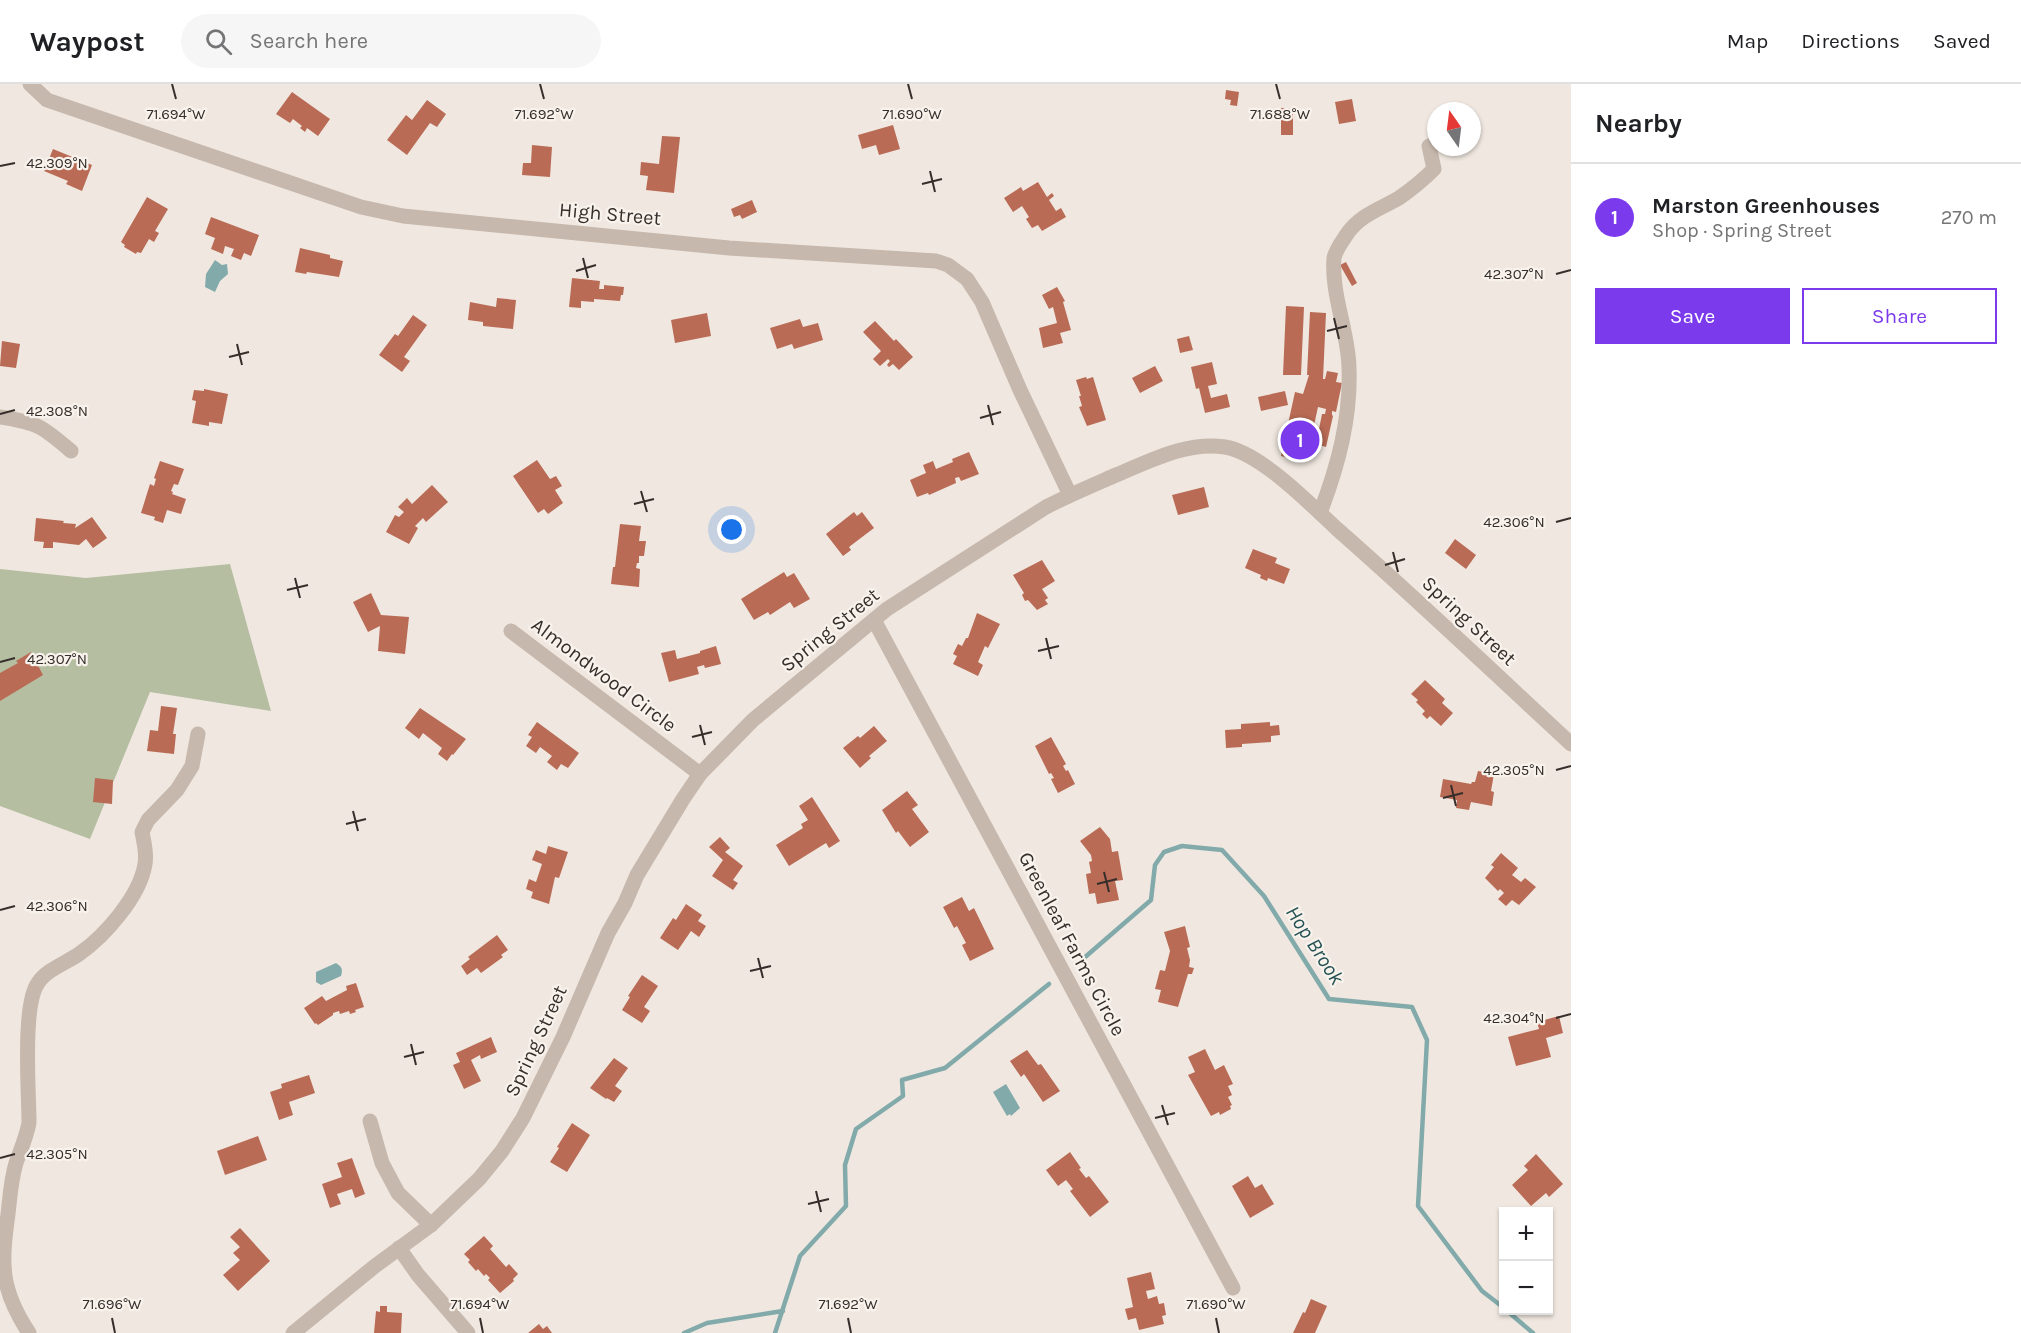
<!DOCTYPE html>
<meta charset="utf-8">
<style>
body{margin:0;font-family:Karla,sans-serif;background:#f6f6f6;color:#202124}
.controls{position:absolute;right:18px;bottom:18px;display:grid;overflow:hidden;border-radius:0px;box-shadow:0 2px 4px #0004}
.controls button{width:54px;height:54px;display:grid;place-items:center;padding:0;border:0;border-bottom:2px solid #e0e0e0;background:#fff;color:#202124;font:30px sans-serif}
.compass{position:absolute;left:1427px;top:18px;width:54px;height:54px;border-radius:50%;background:#fff;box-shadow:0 2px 4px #0004;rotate:346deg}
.you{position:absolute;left:732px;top:446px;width:21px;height:21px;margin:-15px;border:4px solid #fff;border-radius:50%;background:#1a73e8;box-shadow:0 0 0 9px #1a73e833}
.badge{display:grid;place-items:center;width:39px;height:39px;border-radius:50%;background:#7c3aed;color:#fff;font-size:20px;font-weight:700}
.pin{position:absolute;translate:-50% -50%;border:3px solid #fff;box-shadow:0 2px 6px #0006}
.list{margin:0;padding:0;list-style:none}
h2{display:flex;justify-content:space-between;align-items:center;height:78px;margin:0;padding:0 24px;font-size:26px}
h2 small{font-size:20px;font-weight:400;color:#757577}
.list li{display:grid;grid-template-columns:39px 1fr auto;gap:18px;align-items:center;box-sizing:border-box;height:108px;padding:0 24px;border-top:2px solid #e0e0e0}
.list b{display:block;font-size:22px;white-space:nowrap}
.list p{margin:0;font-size:20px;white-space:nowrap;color:#757577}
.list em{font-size:20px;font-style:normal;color:#757577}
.actions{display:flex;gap:12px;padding:18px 24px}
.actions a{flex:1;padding:14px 0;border:2px solid #7c3aed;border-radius:0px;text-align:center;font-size:21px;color:#7c3aed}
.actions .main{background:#7c3aed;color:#fff}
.icon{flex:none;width:33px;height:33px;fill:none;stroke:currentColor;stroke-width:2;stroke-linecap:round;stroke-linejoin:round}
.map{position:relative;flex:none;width:1571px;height:1249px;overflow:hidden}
header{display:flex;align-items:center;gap:36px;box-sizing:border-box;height:84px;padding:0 30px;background:#fff;border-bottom:2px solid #e0e0e0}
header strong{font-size:28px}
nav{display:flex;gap:33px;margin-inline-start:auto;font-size:21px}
.search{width:420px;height:54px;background:#f6f6f6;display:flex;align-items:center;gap:15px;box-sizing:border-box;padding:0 21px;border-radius:33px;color:#757577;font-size:22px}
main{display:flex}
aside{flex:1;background:#fff}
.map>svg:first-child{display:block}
</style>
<header>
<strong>Waypost</strong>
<div class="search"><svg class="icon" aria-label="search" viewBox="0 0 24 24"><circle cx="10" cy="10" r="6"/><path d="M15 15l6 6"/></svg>Search here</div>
<nav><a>Map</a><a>Directions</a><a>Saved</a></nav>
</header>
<main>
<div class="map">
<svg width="1571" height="1249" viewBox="0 0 1571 1249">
<rect width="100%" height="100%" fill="#f0e8e0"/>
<polygon fill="#b5bea1" points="230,480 271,627 150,608 90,755 0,722 0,485 86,494"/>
<g fill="#82aaaa">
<polygon points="215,176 222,181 227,180 228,190 220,197 215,208 205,203 206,190"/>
<path d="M336,879C342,883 343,885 341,892L321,901L316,898V888Z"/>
<polygon points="1006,1000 1020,1024 1011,1032 1010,1030 1007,1032 993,1008"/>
</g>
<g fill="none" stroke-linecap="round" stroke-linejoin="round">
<g stroke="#82aaaa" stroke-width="4.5">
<polyline points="1084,874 1151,816 1155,781 1164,768 1182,762 1222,766 1264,812 1329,915 1412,923 1427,956 1418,1122 1482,1207 1504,1224"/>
<polyline points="1506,1226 1533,1249"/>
<polyline points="684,1249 707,1239 783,1227"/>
<polyline points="775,1249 800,1172 846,1122 845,1081 856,1045 903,1012 902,996 945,984 1049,900"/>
</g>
</g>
<g fill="#b96b55">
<polygon points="1226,6 1239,8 1237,22 1230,21 1231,16 1225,15"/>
<polygon points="292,8 330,35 318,52 307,44 305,48 300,44 302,42 293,35 290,39 276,30"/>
<polygon points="1352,15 1356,37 1339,40 1335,18"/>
<polygon points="427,16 446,30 437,43 430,39 407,71 387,56 406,31 412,36"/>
<rect x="1281" y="24" width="12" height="27"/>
<polygon points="893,41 900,65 879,71 876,61 862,65 858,51"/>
<polygon points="662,52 680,53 674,109 646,106 648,92 640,91 641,78 659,80"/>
<polygon points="532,61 552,63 550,93 522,91 523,79 531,79"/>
<polygon points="53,65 92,81 82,107 66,100 68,97 44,87"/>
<polygon points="1038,98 1047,113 1052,109 1054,112 1049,116 1056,127 1061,124 1066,133 1042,147 1038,141 1032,144 1026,135 1029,133 1022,122 1013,128 1004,114 1021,103 1023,107"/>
<polygon points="147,113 168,125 155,147 159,149 154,158 149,155 141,169 137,168 136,170 124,163 125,161 121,158"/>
<polygon points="752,116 757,128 742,135 740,131 734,133 731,125"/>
<polygon points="211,133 259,151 251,172 244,169 241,176 231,172 234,165 225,162 223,170 211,165 215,154 205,150"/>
<polygon points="300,164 330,171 330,174 343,177 339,193 307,188 306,190 295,188"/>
<polygon points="1346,178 1357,199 1352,202 1340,181"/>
<polygon points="572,194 600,197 599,205 604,205 604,201 624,203 623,211 621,211 620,217 594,215 594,218 581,217 581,224 569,223"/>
<polygon points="1057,203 1065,217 1063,218 1071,246 1060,249 1063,259 1043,264 1039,244 1057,239 1053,223 1049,225 1042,211"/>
<polygon points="497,214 516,216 513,245 483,242 483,238 468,236 470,218 496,223"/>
<polygon points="1286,222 1304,223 1301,291 1283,291"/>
<polygon points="1310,228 1326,229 1323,295 1325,295 1327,287 1338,289 1336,298 1342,299 1336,328 1332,327 1332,331 1333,332 1326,363 1316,360 1322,330 1325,330 1326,325 1318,323 1306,378 1281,372 1295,308 1303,310 1309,291 1307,291"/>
<polygon points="707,229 711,252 675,259 671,236"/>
<polygon points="413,231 427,241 404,273 410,277 402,288 379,271 395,250 398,252"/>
<polygon points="800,235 803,243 818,239 823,256 794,265 792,260 777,265 770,244"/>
<polygon points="875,237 894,257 896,255 913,273 899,286 893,280 889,283 887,281 890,277 888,275 880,282 873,275 881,267 863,248"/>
<polygon points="1189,252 1193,266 1180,269 1177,255"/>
<polygon points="2,257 20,260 16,284 0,282"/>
<polygon points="1212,278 1217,300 1208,302 1211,314 1227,310 1230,323 1205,329 1199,304 1196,305 1191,283"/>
<polygon points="1155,282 1163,297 1140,309 1132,294"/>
<polygon points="1086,293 1087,295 1093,293 1106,336 1087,342 1079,323 1082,322 1079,312 1081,312 1076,296"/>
<polygon points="204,305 228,310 222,340 209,338 209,342 192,339 196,317 192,316 194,306 204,307"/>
<polygon points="1285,307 1288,321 1261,327 1258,313"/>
<polygon points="969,368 979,390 961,397 959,393 955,394 956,399 929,411 928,409 917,413 910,396 926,389 923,381 933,377 936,385 953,378 952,375"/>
<polygon points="537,376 550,395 556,392 562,402 555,406 563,419 548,430 544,425 538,429 513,392"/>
<polygon points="160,377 184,385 178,401 174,400 171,407 173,408 172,410 186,415 181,430 167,426 163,439 154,436 155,433 141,429 150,400 154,402 156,395 154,394"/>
<polygon points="432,401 448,418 426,438 423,434 415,442 418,444 409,460 386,448 395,431 399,433 404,428 398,423 407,414 412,420"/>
<polygon points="1204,403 1209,423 1178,431 1172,411"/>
<polygon points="854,428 857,432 862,428 874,444 849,463 851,466 843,472 826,450"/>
<polygon points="92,433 107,454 93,464 86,455 79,461 53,458 53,464 43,464 44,458 34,457 36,434 64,437 63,439 76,440 75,444"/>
<polygon points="620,440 641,442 639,457 646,457 644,472 639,472 639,479 637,479 636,484 640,485 639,503 611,500 613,483 615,483"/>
<polygon points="1455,455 1476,471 1466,485 1445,469"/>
<polygon points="1253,465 1277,474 1275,479 1290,485 1284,500 1268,494 1267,497 1260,494 1261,491 1245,484"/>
<polygon points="1042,476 1055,497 1042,505 1048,514 1045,516 1048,520 1037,526 1028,516 1025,517 1022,511 1024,509 1013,491"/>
<polygon points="784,488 787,493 794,489 810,515 794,524 790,518 770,531 768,528 754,536 741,515"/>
<polygon points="371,509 381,531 409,533 405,570 378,567 380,542 368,548 353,518"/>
<polygon points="977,529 1000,540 988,564 985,562 978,578 983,581 978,592 953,580 957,572 953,570 958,560 962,562 966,554 968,554"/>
<polygon points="716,562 721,580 705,584 704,581 697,583 699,590 669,598 661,569 675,566 677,575 700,569 700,567"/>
<polygon points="31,568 43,591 0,617 0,589 18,579 16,577"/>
<polygon points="1425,596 1445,615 1442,619 1453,629 1441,642 1430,632 1427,635 1422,630 1425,627 1416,618 1418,616 1411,610"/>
<polygon points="161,622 177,624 173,650 176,650 174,670 147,667 150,646 158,647"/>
<polygon points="420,624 466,655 453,671 452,670 447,677 438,670 442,664 423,649 419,655 405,644"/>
<polygon points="537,638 579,669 568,684 561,680 557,686 547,678 552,672 540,663 536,669 526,662 532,653 528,651"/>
<polygon points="1270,638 1270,642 1279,641 1280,651 1271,652 1271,658 1242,660 1242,663 1226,664 1225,646 1241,645 1241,640"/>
<polygon points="874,642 887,657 869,672 871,674 860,684 843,664 858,652 860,654"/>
<polygon points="1051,653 1066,680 1063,682 1066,687 1068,686 1075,700 1058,709 1051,695 1054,694 1051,689 1049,690 1035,662"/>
<polygon points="1478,687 1494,690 1491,707 1494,708 1492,722 1471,718 1469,726 1456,724 1457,716 1440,713 1443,695 1471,700 1472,698 1475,698"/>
<polygon points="95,694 113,696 112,720 93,718"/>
<polygon points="907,707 918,721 912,725 929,748 910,763 898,747 896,749 882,726"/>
<polygon points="812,713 840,757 829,764 826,759 789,782 776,761 803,744 801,740 808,736 799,722"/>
<polygon points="1100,743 1110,755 1112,768 1118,767 1123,796 1115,797 1119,816 1097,820 1095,809 1089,810 1086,790 1091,789 1089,778 1092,777 1091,771 1080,757"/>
<polygon points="720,753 730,764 725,768 743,782 733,796 738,799 733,806 712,792 723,776 709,763"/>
<polygon points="548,762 568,768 559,794 555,793 549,820 531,814 533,808 526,805 529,795 536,798 542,780 532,776 536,766 546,770"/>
<polygon points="1501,769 1518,784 1512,791 1521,798 1525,794 1536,803 1519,821 1512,816 1506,822 1498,815 1504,809 1500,805 1498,807 1485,794 1494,783 1491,781"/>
<polygon points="962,813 969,827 974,824 994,865 970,877 962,861 966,859 957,842 954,844 943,823"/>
<polygon points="686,820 702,831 698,837 706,842 699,853 691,847 678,866 660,854 673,834 676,836"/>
<polygon points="1185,842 1190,863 1187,864 1190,876 1189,883 1194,884 1192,890 1188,890 1178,923 1158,918 1161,906 1155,905 1160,886 1165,887 1170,867 1164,848"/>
<polygon points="497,851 508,866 501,871 503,873 481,889 477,884 467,891 461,882 470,875 468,873"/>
<polygon points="642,891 658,902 644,923 650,927 642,939 622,926 630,913 628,912"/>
<polygon points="356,899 364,923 355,926 356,928 350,930 349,927 340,930 339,927 333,929 333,931 318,941 316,939 315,940 304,924 322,912 326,917 347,906 346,902"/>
<polygon points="1559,932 1563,949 1546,954 1551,973 1516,982 1508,953 1539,945 1537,938"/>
<polygon points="491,953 497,968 481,975 480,971 471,976 481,997 464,1005 453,981 460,978 456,969"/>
<polygon points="1205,965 1215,986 1224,981 1233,1000 1228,1002 1232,1011 1228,1013 1232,1021 1230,1022 1231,1025 1220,1031 1219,1028 1211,1032 1188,991 1195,988 1188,973"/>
<polygon points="1027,966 1038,981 1041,980 1060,1007 1043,1018 1024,990 1021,993 1010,977"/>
<polygon points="614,974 628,984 615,1002 622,1007 614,1018 607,1014 606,1015 590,1004"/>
<polygon points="309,991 315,1009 289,1018 293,1031 279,1036 270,1008 282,1004 281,1000"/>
<polygon points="572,1039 590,1051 567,1088 550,1078 559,1064 557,1063"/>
<polygon points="258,1052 267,1076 225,1091 217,1067"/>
<polygon points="1070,1068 1081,1084 1079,1085 1086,1094 1089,1092 1109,1118 1090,1133 1070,1107 1073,1105 1066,1096 1058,1102 1046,1086"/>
<polygon points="1536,1070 1563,1100 1549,1113 1546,1109 1531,1122 1512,1101 1528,1086 1524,1082"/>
<polygon points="352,1074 365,1110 355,1114 352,1105 337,1110 341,1120 330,1124 322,1100 342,1093 337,1079"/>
<polygon points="1248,1092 1255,1104 1262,1100 1274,1120 1250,1134 1232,1102"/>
<polygon points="240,1144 270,1177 238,1207 223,1191 240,1176 233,1169 240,1163 230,1153"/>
<polygon points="484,1152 493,1162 490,1165 506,1183 509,1180 518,1190 513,1195 514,1197 500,1209 488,1196 490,1194 486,1190 484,1192 478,1185 476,1187 468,1178 470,1176 464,1170"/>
<polygon points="1151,1188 1155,1205 1146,1207 1148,1215 1157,1212 1159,1220 1164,1219 1166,1231 1162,1232 1164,1240 1139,1246 1136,1234 1128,1236 1125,1225 1133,1223 1127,1194"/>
<polygon points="1311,1215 1327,1222 1315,1249 1293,1249 1303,1228 1305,1229"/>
<polygon points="380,1222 387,1222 387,1228 402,1229 401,1249 374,1249 376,1227 380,1228"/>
<polygon points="539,1240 543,1245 547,1242 552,1249 528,1249"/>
</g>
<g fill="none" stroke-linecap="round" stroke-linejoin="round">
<g stroke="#c7b8ad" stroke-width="15">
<polyline points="30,0 47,16 361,123 403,132 729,164 936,177 948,181 967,195 982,218 1020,306 1070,411"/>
<path d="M0,333C38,339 42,342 71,367"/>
<path d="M1320,429C1338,382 1351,334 1349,283C1348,247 1331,210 1334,174C1335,167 1343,156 1347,150C1360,131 1380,125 1399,114C1412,105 1423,96 1434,85L1429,62"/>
<polyline points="874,536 1233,1204"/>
<polyline points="511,547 700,690"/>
<polyline points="370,1037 382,1079 398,1109 431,1141"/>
<polyline points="399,1164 418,1191 468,1249"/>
<path d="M29,1249C0,1205 1,1181 8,1130C10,1113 11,1095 16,1079C21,1065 26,1054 29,1039C29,1009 22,921 38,899C46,886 66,879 79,870C105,852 140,812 145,780C147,769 144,759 142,748L148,736L177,706L192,682L198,650"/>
<path d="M293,1249L375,1182L431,1141L479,1095L502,1067L523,1034L563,953L608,849L625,819L637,791L683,715L700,690L753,636L887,525L1046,423C1069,411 1093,401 1116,391C1150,377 1187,357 1225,363C1261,369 1310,420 1337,445C1417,515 1493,588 1571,660"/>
</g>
</g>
<path fill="none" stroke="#362e2b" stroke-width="2" d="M172,0L176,15M540,0L544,15M908,0L912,15M1276,0L1280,15M0,82L15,79M930,87L935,108M922,100L942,95M583,174L588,194M576,187L596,181M1556,190L1571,186M1334,234L1339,255M1327,247L1347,242M237,260L242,281M229,273L249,268M988,321L993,341M0,330L15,326M980,334L1001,328M641,407L647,428M634,420L654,415M1556,438L1571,434M1393,468L1398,488M1385,481L1405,475M295,494L300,514M287,506L308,501M1046,554L1051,575M1038,567L1059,562M0,578L15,574M700,641L705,661M692,653L712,648M1556,686L1571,682M1451,701L1456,722M1443,714L1463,709M353,727L358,747M346,740L366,735M1104,788L1109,808M1097,800L1117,795M0,826L15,822M758,874L763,894M750,887L771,882M1556,934L1571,930M411,960L416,981M404,973L424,968M1162,1021L1168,1041M1155,1034L1175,1029M0,1074L15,1070M816,1107L821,1128M808,1120L829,1115M112,1234L115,1249M480,1234L483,1249M848,1234L851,1249M1216,1234L1219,1249"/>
<g text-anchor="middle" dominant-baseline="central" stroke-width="4.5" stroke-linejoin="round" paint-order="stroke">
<g font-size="20" fill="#362e2b" stroke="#f8f2ec">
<text transform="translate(610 130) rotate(5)">High Street</text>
<text transform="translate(1469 537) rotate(43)">Spring Street</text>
<text transform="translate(830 546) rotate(-39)">Spring Street</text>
<text transform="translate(604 591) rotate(37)">Almondwood Circle</text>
<text transform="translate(1072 860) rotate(62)">Greenleaf Farms Circle</text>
<text transform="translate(536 957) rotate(-65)">Spring Street</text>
</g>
<g font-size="21" font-style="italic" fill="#245153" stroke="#f8f2ec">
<text transform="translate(1315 861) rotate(57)">Hop Brook</text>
</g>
</g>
<g font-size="15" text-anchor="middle" fill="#362e2b" stroke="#f8f2ec" stroke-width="4.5" stroke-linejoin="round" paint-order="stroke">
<text x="176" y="35">71.694°W</text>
<text x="544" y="35">71.692°W</text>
<text x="912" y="35">71.690°W</text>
<text x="1280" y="35">71.688°W</text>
<text x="57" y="84">42.309°N</text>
<text x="1514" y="195">42.307°N</text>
<text x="57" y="332">42.308°N</text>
<text x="1514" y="443">42.306°N</text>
<text x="57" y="580">42.307°N</text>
<text x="1514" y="691">42.305°N</text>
<text x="57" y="827">42.306°N</text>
<text x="1514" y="939">42.304°N</text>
<text x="57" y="1075">42.305°N</text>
<text x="112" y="1225">71.696°W</text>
<text x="480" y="1225">71.694°W</text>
<text x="848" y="1225">71.692°W</text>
<text x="1216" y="1225">71.690°W</text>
</g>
</svg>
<div class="controls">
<button>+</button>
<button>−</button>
</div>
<svg class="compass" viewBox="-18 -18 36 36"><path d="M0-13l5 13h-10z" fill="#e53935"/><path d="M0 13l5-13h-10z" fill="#757577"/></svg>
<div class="you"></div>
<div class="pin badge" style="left:1300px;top:356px">1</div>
</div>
<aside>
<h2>Nearby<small></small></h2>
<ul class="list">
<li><span class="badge">1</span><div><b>Marston Greenhouses</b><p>Shop · Spring Street</p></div><em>270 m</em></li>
</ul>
<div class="actions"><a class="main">Save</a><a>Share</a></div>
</aside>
</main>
